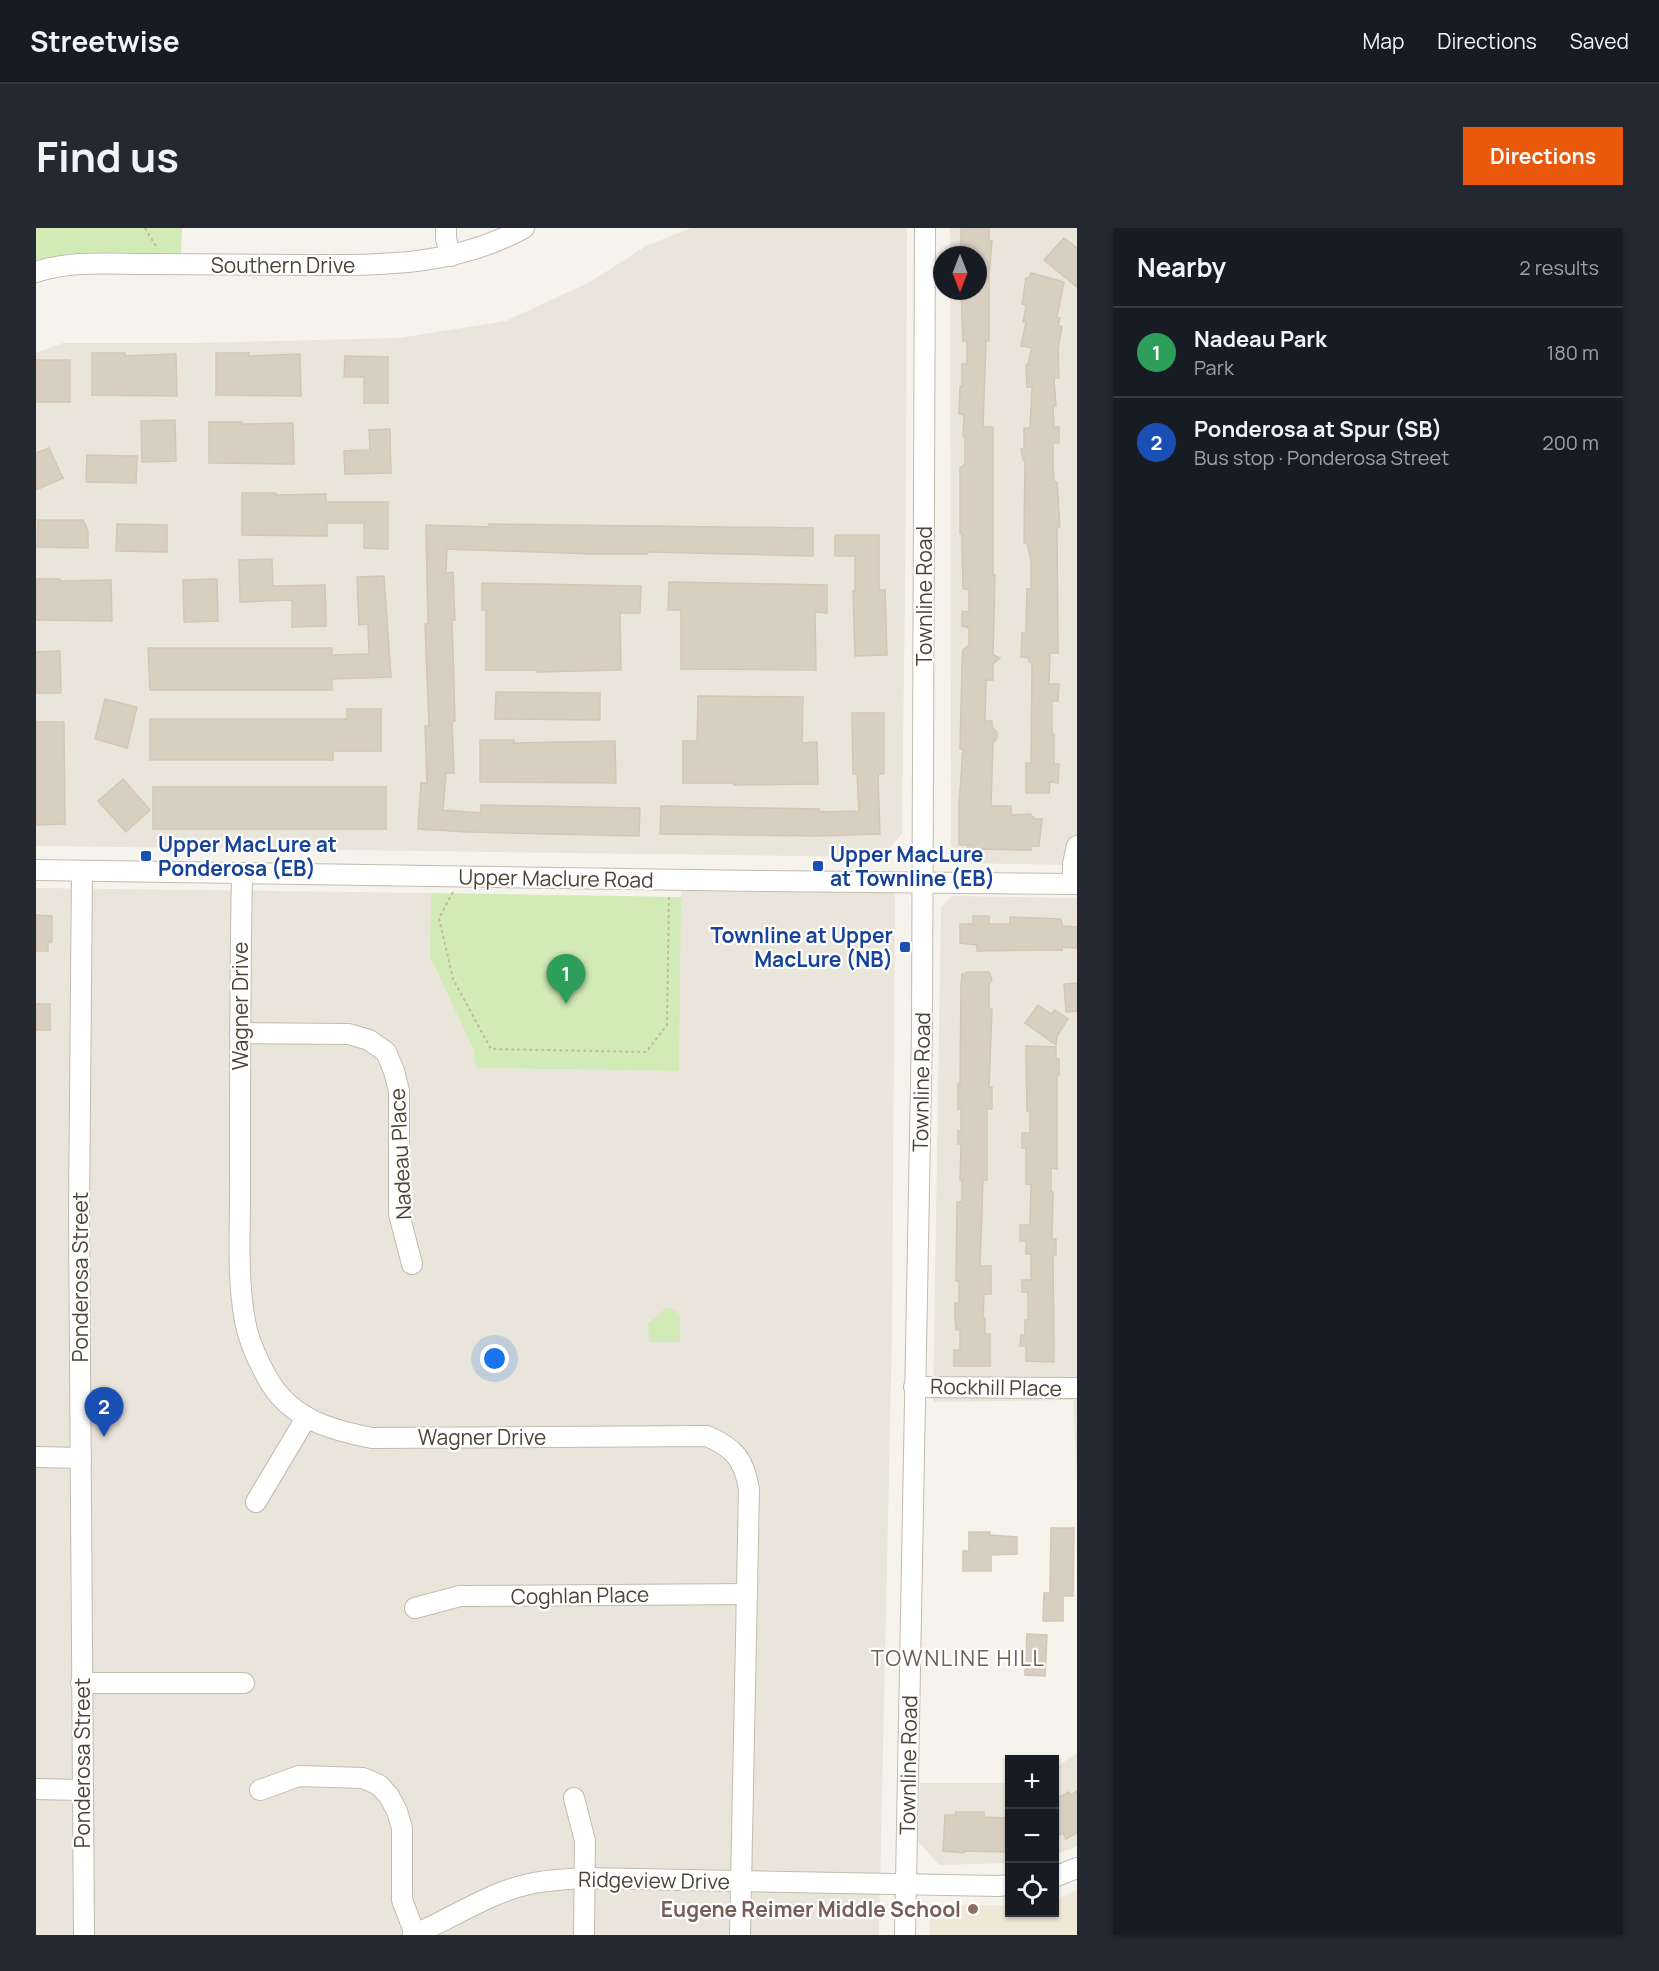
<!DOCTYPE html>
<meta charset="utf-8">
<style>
body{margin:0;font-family:Manrope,sans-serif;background:#242831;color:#f1f3f6}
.controls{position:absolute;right:18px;bottom:18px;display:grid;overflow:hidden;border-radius:0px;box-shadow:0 2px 4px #0004}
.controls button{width:54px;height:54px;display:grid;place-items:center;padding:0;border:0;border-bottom:2px solid #363941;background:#171b24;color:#f1f3f6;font:30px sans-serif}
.compass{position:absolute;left:897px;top:18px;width:54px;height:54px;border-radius:50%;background:#171b24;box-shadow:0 2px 4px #0004;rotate:180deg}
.you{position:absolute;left:459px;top:1131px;width:21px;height:21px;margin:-15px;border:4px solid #fff;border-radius:50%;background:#1a73e8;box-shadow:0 0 0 9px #1a73e833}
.badge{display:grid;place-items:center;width:39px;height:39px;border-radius:50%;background:#ea580c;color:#fff;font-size:20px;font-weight:700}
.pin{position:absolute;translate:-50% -50px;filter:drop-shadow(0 2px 3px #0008)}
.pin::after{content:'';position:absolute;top:32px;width:21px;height:18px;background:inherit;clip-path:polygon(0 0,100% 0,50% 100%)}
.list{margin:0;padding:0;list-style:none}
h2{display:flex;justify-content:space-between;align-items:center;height:78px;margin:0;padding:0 24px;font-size:26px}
h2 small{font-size:20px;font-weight:400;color:#9ea1a6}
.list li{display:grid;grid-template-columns:39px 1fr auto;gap:18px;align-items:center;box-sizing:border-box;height:90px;padding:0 24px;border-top:2px solid #363941}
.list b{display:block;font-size:22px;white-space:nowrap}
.list p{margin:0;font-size:20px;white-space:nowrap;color:#9ea1a6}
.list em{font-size:20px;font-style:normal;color:#9ea1a6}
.icon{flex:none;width:33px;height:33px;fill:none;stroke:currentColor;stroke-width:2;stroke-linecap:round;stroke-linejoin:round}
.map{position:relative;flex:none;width:1041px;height:1707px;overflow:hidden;border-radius:0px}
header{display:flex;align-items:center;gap:36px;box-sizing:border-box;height:84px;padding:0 30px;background:#171b24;border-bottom:2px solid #363941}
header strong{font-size:28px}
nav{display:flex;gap:33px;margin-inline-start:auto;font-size:21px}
.intro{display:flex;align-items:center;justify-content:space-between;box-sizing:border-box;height:144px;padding:0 36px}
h1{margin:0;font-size:42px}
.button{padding:15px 27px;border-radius:0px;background:#ea580c;color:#fff;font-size:21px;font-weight:700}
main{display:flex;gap:36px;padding:0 36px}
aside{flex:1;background:#171b24;border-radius:0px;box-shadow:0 2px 4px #0004}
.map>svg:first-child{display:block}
</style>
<header>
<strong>Streetwise</strong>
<nav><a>Map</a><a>Directions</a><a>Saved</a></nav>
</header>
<div class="intro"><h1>Find us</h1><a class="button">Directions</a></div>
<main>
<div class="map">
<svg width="1041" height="1707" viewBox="0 0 1041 1707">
<rect width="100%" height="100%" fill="#f6f3ec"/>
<g fill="#eae5da">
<polygon points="655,0 871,0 870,279 866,606 845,629 0,618 0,125 27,115 159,115 363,110 470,93 554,54 610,18"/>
<polygon points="914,0 1041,0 1041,637 915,635 914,63 942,63 942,27 914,27"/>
<polygon points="0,660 395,665 394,729 438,823 440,840 642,843 645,663 859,665 856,1106 843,1707 0,1707"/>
<polygon points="916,668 1041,670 1041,1258 1037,1172 897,1174 905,679"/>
<polygon points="1041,1525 1041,1618 1019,1627 1019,1540"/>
<polygon points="884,1555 973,1555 973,1635 903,1637 882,1613"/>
</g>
<polygon fill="#efe8d6" points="1041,1662 1041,1707 893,1707 894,1691 902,1677 973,1677 974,1684 1018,1684 1019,1672"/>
<g fill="#d2eab5">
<path d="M0,0H146L145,27C100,26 44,20 0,32Z"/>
<polygon points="395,665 645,669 643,843 440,840 438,823 394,729"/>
<polygon points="630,1080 638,1081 644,1087 644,1114 613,1114 612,1096"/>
</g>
<g fill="#d8cfc1" stroke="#d3c7b4" stroke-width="1.5">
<polygon points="925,0 953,0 953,12 956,13 953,47 953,113 950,113 947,199 957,199 957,347 959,347 957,427 964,430 957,436 957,452 950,452 949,493 956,493 956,499 961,504 961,510 957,515 955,578 975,578 975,587 994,586 999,591 1006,591 1003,618 995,618 995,622 932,621 932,617 923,617 923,576 927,521 924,521 926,437 927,422 933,417 933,400 926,398 926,383 933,384 933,361 927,361 926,306 924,306 924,240 929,236 929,210 927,208 928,187 923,186 924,158 926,158 926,136 931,136 931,113 927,113 925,63 942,63 942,27 932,27 925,19"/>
<polygon points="1028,10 1041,20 1041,59 1008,32"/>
<polygon points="995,45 1028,54 1021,89 1024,90 1022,97 1026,99 1022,120 1023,150 1018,150 1020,178 1017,179 1018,199 1023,199 1023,215 1017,215 1017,238 1018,254 1021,254 1024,299 1021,299 1022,425 1014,425 1013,456 1023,456 1022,473 1016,473 1016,506 1018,506 1018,536 1023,536 1022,555 1014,554 1013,565 990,565 990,535 995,535 996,434 993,434 993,430 985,429 986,405 990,405 991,361 995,361 995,332 991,315 988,315 989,232 987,232 985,221 988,221 988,200 994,200 996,159 991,159 990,137 992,136 996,120 985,118 990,94 987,94 990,77 986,76 990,50 993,50"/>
<polygon points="56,125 89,125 89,128 140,126 141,168 56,167"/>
<polygon points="180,125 213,125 213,128 264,126 265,168 180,167"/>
<polygon points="309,128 352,129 352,175 328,175 328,149 308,149"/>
<rect x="1" y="132" width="33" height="42"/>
<polygon points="139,192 140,233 106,234 105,193"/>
<polygon points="173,194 206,194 206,196 257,195 258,236 173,235"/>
<polygon points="354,201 355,245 309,246 308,223 334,222 333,202"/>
<polygon points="13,220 27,250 0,262 0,225"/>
<polygon points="51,227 101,228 100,255 50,254"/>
<polygon points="206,265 240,265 240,267 290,266 290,274 352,274 352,321 328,320 328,295 291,295 291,308 206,307"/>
<polygon points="2,292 47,292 52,303 52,320 1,319"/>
<polygon points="81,296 131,297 131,324 80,323"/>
<polygon points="453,296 777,300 777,328 611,324 611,326 557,326 411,321 410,345 417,344 419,392 416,392 419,493 416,494 418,545 410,545 407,582 445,585 445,577 604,580 603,608 432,604 382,601 385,555 391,555 389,498 393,498 389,396 392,396 390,297 453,299"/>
<polygon points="799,307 843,307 843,362 849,362 851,427 819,428 817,363 819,363 819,328 799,328"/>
<polygon points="236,331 237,358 289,357 290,398 256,399 256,372 204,374 203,332"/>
<polygon points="348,348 355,449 296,451 296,462 114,462 112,420 296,420 296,427 333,426 332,396 323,397 321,349"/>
<polygon points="0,351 24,351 24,353 75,352 76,393 0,392"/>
<polygon points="181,351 182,393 148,394 147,352"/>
<polygon points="633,354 791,357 791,385 779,384 780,442 645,441 645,382 632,382"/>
<polygon points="446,355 605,358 604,385 584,385 585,442 501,444 501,442 450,442 450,382 446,382"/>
<polygon points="24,423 25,465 0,465 0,424"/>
<polygon points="460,464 564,465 564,492 459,491"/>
<polygon points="662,468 767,469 766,515 781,514 782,556 698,557 698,555 647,555 647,513 661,513"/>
<polygon points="69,471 101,479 91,520 59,511"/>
<polygon points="311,481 345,481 345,523 297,523 297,532 114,532 114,491 311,491"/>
<polygon points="816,485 848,485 848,546 842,546 844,606 781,608 624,606 625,578 783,581 783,584 823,583 821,546 817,546"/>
<polygon points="0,494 28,494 29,596 0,597"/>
<polygon points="444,512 478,512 478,515 579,513 580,555 444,554"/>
<polygon points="87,551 114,582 90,604 62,573"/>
<rect x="117" y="559" width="233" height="42"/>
<polygon points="0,687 16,688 16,714 12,714 12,723 0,723"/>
<polygon points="937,688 953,688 953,696 974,696 974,689 1025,691 1026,698 1041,699 1041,720 1026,719 1026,722 941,723 941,717 924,715 924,696 937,696"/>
<polygon points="930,744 953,744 956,751 953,757 953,781 956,781 953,859 956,859 956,881 951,881 951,952 947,952 944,1038 955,1038 955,1066 948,1066 947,1090 949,1091 949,1106 954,1106 954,1138 918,1138 918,1122 924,1122 924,1102 920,1102 919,1089 919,1075 923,1075 923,1053 920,1053 921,974 926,974 926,952 924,952 925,916 922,916 922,903 925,903 925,881 922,881 922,856 924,856 925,757 926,746 930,746"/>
<polygon points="1041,755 1041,783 1030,784 1028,756"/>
<rect x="0" y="776" width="14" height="26"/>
<polygon points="1002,777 1015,786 1019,782 1032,791 1021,808 1020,817 989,795"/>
<polygon points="990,818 1020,819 1020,831 1023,831 1023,847 1021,847 1021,941 1015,940 1015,964 1017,964 1016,1011 1020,1011 1020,1027 1017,1027 1018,1134 990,1133 990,1118 984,1118 985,1107 989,1108 989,1092 992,1092 992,1064 986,1064 986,1052 995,1052 995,1026 990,1026 990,1013 984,1013 984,997 994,997 995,956 990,956 990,920 986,920 986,905 994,905 994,883 991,883"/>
<polygon points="1015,1300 1038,1300 1037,1368 1027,1368 1027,1393 1007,1393 1008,1365 1014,1365"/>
<polygon points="933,1304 954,1304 954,1307 981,1309 981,1326 955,1327 955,1343 927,1343 927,1323 933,1323"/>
<polygon points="991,1406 1011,1407 1009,1448 989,1447"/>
<polygon points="1041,1563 1041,1605 1030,1611 1027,1605 1018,1609 1018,1572 1033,1564 1035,1567"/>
<polygon points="920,1584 948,1584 948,1589 974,1590 974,1624 928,1623 928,1625 907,1623 909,1587 920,1587"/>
</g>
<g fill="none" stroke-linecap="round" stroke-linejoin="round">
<defs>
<g id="minor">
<polyline points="410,0 410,11 415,28"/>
<path d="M0,44C36,32 76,36 114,36C169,36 224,37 279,37C353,37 420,37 488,0"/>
<polyline points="0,642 723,653 1041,656"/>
<polyline points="46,643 43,985 48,1707"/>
<path d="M206,646C204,745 204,844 204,942C205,992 200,1044 209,1093C213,1115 223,1136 235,1156C258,1192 296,1202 336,1210L671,1208C699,1220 708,1232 713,1261L704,1707"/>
<polyline points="1037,656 1037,636 1041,618"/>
<polyline points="204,805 313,806 333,812 350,824 358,843 363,863 363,986 376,1036"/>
<polyline points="878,1159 1041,1160"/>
<polyline points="0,1229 45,1230"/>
<polyline points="220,1274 270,1190"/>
<polyline points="379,1380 424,1368 711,1366"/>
<polyline points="45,1455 208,1455"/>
<polyline points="0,1561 46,1562"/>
<polyline points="224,1562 263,1548 327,1550 343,1557 353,1568 361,1583 366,1600 366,1672 379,1706"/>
<polyline points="538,1570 549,1613 548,1707"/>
<polyline points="1018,1649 1041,1640"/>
<path d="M377,1707C415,1691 452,1665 493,1656C511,1652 531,1651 550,1650L962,1658L974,1657"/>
<polyline points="869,1707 886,801 889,0"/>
</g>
</defs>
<use href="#minor" stroke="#c2bbae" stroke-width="22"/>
<g stroke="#c4b79f" stroke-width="2" stroke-dasharray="3 3" stroke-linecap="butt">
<polyline points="109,0 121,20"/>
<polyline points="417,664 403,690 417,751 455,821 610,824 631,797 633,667"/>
</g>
<use href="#minor" stroke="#fff" stroke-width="20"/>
</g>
<g fill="#1a4fb4" stroke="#fff" stroke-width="2">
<rect x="104" y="622" width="12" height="12" rx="3"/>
<rect x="776" y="632" width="12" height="12" rx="3"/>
<rect x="863" y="713" width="12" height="12" rx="3"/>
</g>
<circle fill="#8d6e63" stroke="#fff" stroke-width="2" cx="937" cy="1681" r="6"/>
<g text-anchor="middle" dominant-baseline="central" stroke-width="4.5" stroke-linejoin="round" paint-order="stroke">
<g font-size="21" fill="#4b4439" stroke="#fff">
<text x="247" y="37">Southern Drive</text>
<text transform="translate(888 368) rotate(-90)">Townline Road</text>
<text transform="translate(520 650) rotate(1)">Upper Maclure Road</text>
<text transform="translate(204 778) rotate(-90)">Wagner Drive</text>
<text transform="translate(885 854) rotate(-89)">Townline Road</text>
<text transform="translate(364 926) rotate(-93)">Nadeau Place</text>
<text transform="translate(44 1049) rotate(-90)">Ponderosa Street</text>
<text transform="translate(960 1159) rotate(1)">Rockhill Place</text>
<text x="446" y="1209">Wagner Drive</text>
<text transform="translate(544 1367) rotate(-1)">Coghlan Place</text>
<text transform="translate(46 1535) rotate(-90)">Ponderosa Street</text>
<text transform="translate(872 1537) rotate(-89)">Townline Road</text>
<text transform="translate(618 1652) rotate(1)">Ridgeview Drive</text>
</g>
<g font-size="21" font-weight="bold" fill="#164399" stroke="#fff" text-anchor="start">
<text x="122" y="616">Upper MacLure at<tspan x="122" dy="24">Ponderosa (EB)</tspan></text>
<text x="794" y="626">Upper MacLure<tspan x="794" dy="24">at Townline (EB)</tspan></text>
<text x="857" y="707" text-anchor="end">Townline at Upper<tspan x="857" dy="24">MacLure (NB)</tspan></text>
</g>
<g font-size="21" font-weight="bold" fill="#785e54" stroke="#fff" text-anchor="end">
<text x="925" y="1681">Eugene Reimer Middle School</text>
</g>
<g font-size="22" letter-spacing="1.5" fill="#6e6250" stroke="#fff">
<text x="922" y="1430">TOWNLINE HILL</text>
</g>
</g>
</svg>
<div class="controls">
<button>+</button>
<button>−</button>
<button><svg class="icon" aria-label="locate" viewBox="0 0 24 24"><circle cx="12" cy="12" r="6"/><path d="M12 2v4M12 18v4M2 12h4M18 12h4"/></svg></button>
</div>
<svg class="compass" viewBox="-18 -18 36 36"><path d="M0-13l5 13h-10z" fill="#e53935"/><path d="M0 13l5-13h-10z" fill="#9ea1a6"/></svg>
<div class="you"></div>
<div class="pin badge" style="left:530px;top:776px;background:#2e9e5b">1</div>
<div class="pin badge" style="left:68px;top:1209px;background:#1a4fb4">2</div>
</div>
<aside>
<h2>Nearby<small>2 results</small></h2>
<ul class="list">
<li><span class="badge" style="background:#2e9e5b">1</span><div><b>Nadeau Park</b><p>Park</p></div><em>180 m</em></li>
<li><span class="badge" style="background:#1a4fb4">2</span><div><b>Ponderosa at Spur (SB)</b><p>Bus stop · Ponderosa Street</p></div><em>200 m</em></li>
</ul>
</aside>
</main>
